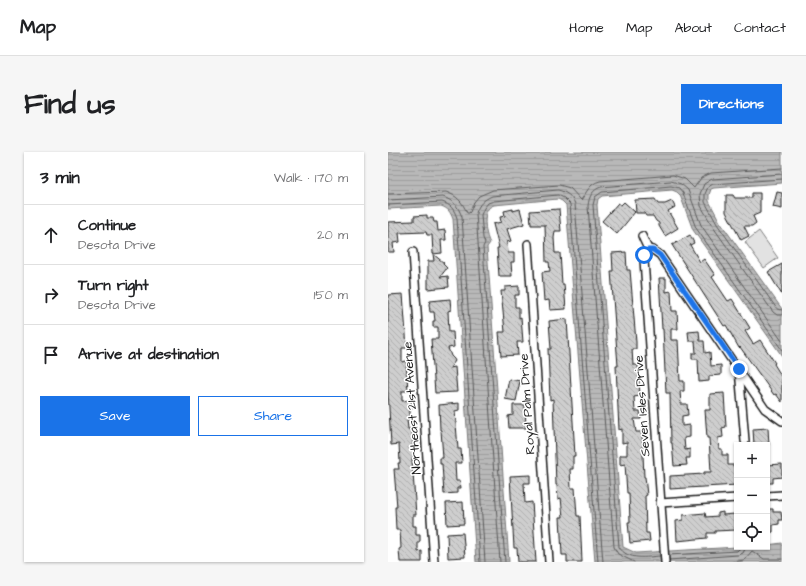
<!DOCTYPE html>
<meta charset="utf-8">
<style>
body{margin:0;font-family:"Architects Daughter",sans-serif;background:#f6f6f6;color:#202124}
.controls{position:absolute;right:12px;bottom:12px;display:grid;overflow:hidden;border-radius:0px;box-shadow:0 1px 3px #0004}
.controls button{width:36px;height:36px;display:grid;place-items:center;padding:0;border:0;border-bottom:1px solid #e0e0e0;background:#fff;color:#202124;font:20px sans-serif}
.stop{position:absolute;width:12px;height:12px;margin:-9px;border:3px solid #1a73e8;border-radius:50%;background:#fff}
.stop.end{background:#1a73e8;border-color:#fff;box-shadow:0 1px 4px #0008}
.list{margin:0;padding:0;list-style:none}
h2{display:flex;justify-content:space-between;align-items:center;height:52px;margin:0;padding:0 16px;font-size:17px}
h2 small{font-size:13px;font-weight:400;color:#757577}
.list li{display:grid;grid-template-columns:26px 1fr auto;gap:12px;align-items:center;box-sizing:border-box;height:60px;padding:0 16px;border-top:1px solid #e0e0e0}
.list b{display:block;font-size:15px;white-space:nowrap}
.list p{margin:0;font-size:13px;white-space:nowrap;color:#757577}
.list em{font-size:13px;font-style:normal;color:#757577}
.actions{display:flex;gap:8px;padding:12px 16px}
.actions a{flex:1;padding:9px 0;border:1px solid #1a73e8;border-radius:0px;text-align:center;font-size:14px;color:#1a73e8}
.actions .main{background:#1a73e8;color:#fff}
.icon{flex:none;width:22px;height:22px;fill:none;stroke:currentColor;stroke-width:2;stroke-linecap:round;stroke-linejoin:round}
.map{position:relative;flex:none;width:394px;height:410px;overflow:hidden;border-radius:0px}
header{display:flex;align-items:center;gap:24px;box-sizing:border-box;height:56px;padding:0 20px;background:#fff;border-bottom:1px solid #e0e0e0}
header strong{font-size:19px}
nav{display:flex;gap:22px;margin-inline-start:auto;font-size:14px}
.intro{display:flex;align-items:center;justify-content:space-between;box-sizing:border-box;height:96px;padding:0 24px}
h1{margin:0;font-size:28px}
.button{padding:10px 18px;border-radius:0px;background:#1a73e8;color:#fff;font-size:14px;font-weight:700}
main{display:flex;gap:24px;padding:0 24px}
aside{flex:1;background:#fff;border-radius:0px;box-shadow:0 1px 3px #0004}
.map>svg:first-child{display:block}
</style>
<header>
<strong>Map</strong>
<nav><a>Home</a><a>Map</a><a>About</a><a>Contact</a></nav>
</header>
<div class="intro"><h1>Find us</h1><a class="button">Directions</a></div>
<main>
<aside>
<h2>3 min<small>Walk · 170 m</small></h2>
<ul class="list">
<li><svg class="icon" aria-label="ahead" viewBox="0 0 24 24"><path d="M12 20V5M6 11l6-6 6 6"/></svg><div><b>Continue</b><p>Desota Drive</p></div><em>20 m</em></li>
<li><svg class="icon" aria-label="right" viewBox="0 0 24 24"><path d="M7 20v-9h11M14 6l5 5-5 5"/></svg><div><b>Turn right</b><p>Desota Drive</p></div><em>150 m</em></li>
<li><svg class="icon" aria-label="arrive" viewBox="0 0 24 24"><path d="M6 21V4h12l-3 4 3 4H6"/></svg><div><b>Arrive at destination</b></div></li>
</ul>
<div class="actions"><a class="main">Save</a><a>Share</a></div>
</aside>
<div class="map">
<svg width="394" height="410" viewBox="0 0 394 410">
<defs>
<pattern id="water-rules" width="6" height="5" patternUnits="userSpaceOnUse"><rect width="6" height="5" fill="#b8b8b8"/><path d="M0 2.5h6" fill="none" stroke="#9e9e9e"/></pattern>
<pattern id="building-back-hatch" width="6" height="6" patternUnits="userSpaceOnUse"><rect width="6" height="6" fill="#cecece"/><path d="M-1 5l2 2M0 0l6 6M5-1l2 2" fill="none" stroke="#b0b0b0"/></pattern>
</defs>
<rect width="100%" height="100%" fill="#fff"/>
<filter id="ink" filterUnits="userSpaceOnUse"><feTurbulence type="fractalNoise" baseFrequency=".025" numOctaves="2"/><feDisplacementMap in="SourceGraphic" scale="8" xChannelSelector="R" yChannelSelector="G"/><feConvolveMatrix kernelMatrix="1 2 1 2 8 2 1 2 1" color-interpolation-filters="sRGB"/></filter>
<g filter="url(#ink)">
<polygon fill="#e2e2e2" stroke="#7f7f7f" points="371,79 390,106 376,116 357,90"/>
<path fill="url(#water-rules)" stroke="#7a7a7a" d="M0,0H394V31L326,36L323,37L321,43V49L332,70L394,157V204L305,78L292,43L289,40L284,38L214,44L210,47L209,53L235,395L248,401L349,395H379V393L394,391V410H207L178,53L174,49L170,47L106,53C103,54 100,56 99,59C95,66 98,85 102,91L99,95L121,410H88L65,67C62,60 61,57 53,54L0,57Z"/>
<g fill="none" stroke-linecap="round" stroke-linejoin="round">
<g stroke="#5a5a5a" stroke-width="1">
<polyline points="394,22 324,27 316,32 312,42 313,54 325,75 385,160 389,163 394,163"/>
<polyline points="394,27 325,32 320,35 317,42 317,50 329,72 389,157 394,158"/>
<path d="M0,42L58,40C69,44 74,49 79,61H81L82,60L86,50L91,44L105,38L171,33L182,36L193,48C199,40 201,32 212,29L285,23L297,27L306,36L313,26L323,21L394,16"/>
<path d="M0,48L55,45C66,49 70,54 74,65L97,410"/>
<path d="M0,53L54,50C63,53 66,57 69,66L92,410"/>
<polyline points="281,403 349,399 353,395"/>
<path d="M272,404C259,405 240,409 231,395L205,53L207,45L214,40L283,34L291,36L295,41L308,76L394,198"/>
<polyline points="281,408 350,403 355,401 358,395"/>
<path d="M112,410L88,61C91,52 95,48 104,44L170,38C178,40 184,44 187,52L215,410"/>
<polyline points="117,410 95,95 97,91 95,86 93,63 96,56 100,51 106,49 170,43 176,46 182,52 210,410"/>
<path d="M246,410L230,402L226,395L200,54C201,45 204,38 213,35L283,29L293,32L300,38L313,73L394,189"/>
<polyline points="344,410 356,408 364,399 376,407 394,407"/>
</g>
</g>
<g fill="url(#building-back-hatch)" stroke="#1c1c1c">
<polygon points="389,40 394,41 394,57 385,55"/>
<polygon points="364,41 372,41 372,61 365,64 368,71 364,74 356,74 361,84 353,88 338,60 338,43 345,43 347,46 364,46"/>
<polygon points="267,47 270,52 277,52 284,49 287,55 280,59 290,76 277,84 271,74 271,71 268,69 265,64 258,64 256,61 248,61 247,48"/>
<polygon points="236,50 247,60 229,82 214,69 230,51 233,53"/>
<polygon points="125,57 125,59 132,57 136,72 119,77 123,89 119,90 120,101 126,101 126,110 123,110 124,124 111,124 109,96 111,96 105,72 113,70 112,65 117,64 116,59"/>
<polygon points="171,57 173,79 167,79 166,86 167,101 172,101 174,132 176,132 178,157 162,158 161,148 156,149 154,120 162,119 161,110 158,110 157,73 143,73 142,59"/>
<polygon points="39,63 39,66 45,66 46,70 49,70 50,79 57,78 58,88 53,88 54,101 45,102 44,83 39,83 38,80 11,81 12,90 5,91 6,100 0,100 0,70 26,69 26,64"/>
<polygon points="302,83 306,91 302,93 312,110 316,107 327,123 324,125 340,149 344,147 362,176 357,179 365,192 372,188 387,211 386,212 394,225 394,250 388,242 386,243 352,195 351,196 338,173 336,174 284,93"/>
<polygon points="238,100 239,118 242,118 248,190 248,197 244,197 245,213 250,213 252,244 246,245 247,259 252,259 253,267 246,267 248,280 254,280 256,325 257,325 259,343 257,344 258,381 261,381 262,389 242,391 240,370 242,370 241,341 239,341 237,312 232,313 232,303 239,303 239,290 234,291 234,277 231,278 228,214 230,214 223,119 225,119 224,101"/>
<polygon points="45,102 56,111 55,112 59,116 52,125 60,124 61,135 40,137 40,109 46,109"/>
<polygon points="394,112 394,143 380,120"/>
<polygon points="271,126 278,126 278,140 283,139 284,159 289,159 290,177 283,177 283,188 290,188 292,229 296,229 296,239 292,239 293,252 299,252 300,263 294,264 294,274 302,273 302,285 296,286 297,298 302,297 302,306 298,306 299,313 286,314 284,291 283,291 282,241 278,241 275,177 274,177"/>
<polygon points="131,134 131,143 127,143 127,155 131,155 131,166 133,165 135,190 129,190 130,203 113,204 111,180 117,180 113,139 117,139 117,135"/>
<polygon points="15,142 19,196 14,196 14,210 18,209 20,239 14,239 14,249 23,248 24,257 22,257 22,267 19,267 20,277 24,277 26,307 24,307 28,363 25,363 25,374 28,374 28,383 32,383 32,389 30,390 30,400 34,399 34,410 12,410 11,397 13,396 12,378 8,378 7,355 9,355 6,317 11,317 10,311 12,311 11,292 3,293 0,238 0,143"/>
<polygon points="62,147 63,158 60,159 61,180 65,180 66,195 60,196 63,204 66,207 67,209 62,216 67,215 69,240 47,241 43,187 50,187 50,175 45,175 45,169 47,169 46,160 42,160 41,152 42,149"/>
<polygon points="179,167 187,304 185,304 185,317 182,317 183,336 187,336 189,364 192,364 194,410 179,410 179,403 174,403 172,365 175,365 173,346 170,347 169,333 168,333 165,247 162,248 160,197 163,197 161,169"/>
<polygon points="311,179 312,189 316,189 317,201 322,200 323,214 333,213 333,223 321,224 321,229 311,230 310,207 304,207 304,201 308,201 307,189 301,189 300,180"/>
<polygon points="121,227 132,229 128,249 117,247"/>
<polygon points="336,241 338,275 334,276 335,285 330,286 331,297 334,297 334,303 340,303 340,313 349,313 349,333 282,337 282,324 316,322 316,320 323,320 321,286 319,286 317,258 322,258 322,242"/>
<polygon points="71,251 71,258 67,259 70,297 73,297 74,311 67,311 68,329 72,329 73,336 69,336 69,341 56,342 54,312 52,312 52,306 55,306 53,278 52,278 51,253"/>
<polygon points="125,253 137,253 138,276 121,276 120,264 125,263"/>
<polygon points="380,276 381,293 366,293 365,277"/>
<polygon points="394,312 394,325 385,326 385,331 379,331 379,313"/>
<polygon points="142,323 142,331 136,331 137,351 144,350 148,410 130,410 129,396 126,396 122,324"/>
<polygon points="75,350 76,372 59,373 58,351"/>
<polygon points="379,357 385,357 385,360 393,360 394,368 391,368 391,372 385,373 385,380 379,381"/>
<polygon points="335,360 335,363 347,362 348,378 327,379 327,381 319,381 319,386 289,389 288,369 295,368 295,363 317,361 318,365 330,364 330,361"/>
<polygon points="75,381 77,405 60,406 59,382"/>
</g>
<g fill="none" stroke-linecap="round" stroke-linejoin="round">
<defs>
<g id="street">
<polyline points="254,84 260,97"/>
<polyline points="140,92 161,410"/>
<polyline points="260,97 256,103 256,108 277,410"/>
<polyline points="260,97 265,98 272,103 377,257 394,269"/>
<polyline points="25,100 46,410"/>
<polyline points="351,217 357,289"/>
<polyline points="379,344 394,343"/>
<polyline points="272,351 349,346"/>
</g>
</defs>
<use href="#street" stroke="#1c1c1c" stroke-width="10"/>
<use href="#street" stroke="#fff" stroke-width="7"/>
</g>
</g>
<g fill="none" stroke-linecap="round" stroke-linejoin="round" filter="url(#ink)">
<polyline stroke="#1a73e8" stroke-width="5" points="256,103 260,98 265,98 272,103 351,217"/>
</g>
<g text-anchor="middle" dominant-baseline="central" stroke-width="3" stroke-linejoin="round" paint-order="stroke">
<g font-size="13" fill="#1c1c1c" stroke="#fff">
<text transform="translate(139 252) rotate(-94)">Royal Palm Drive</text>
<text transform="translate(254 254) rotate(-94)">Seven Isles Drive</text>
<text transform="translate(24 256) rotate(-94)">Northeast 21st Avenue</text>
</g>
</g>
</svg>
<div class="controls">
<button>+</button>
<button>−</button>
<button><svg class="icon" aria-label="locate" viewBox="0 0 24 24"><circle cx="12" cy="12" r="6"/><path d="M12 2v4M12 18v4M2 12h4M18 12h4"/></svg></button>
</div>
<div class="stop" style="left:256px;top:103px"></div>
<div class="stop end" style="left:351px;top:217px"></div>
</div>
</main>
